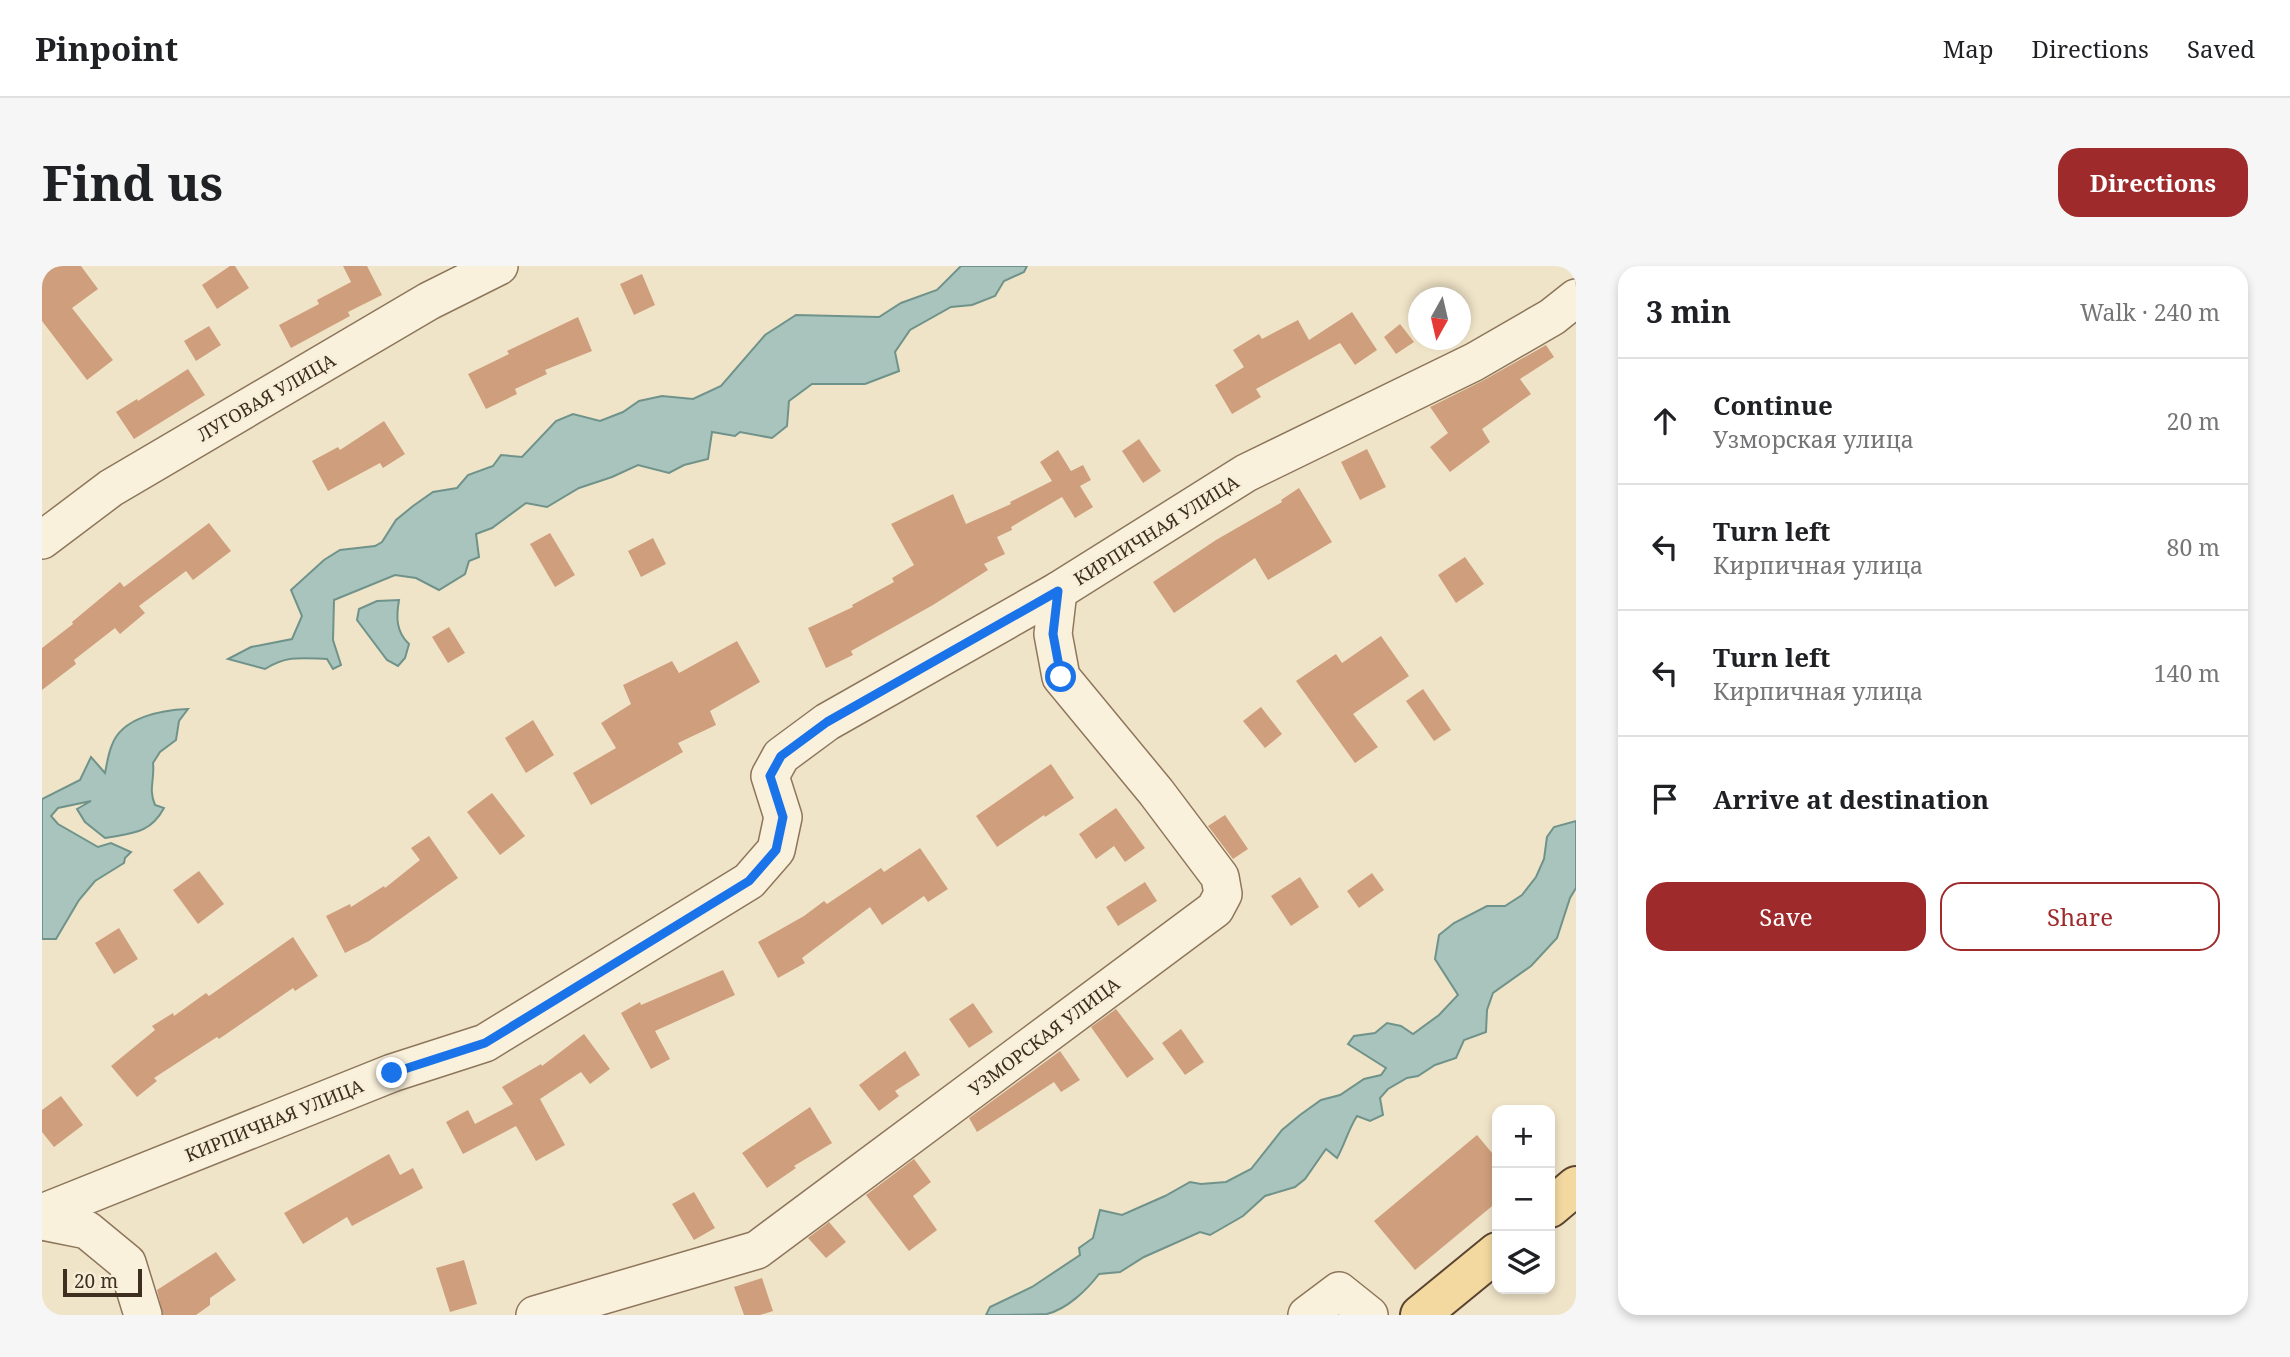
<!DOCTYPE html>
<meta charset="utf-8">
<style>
body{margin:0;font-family:"Noto Serif",serif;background:#f6f6f6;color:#202124}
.controls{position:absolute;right:21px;bottom:21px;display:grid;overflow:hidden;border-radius:14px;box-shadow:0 4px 10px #0003}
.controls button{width:63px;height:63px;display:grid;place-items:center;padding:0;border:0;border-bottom:2px solid #e0e0e0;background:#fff;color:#202124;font:35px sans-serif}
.compass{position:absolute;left:1366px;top:21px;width:63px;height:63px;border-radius:50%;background:#fff;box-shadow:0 4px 10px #0003;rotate:188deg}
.scale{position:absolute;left:21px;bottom:18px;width:79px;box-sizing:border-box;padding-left:7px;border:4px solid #3d2e20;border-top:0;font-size:19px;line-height:24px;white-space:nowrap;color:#3d2e20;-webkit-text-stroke:5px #f7eed8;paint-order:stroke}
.stop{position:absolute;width:21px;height:21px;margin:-16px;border:5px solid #1a73e8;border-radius:50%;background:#fff}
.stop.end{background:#1a73e8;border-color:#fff;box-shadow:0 2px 7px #0008}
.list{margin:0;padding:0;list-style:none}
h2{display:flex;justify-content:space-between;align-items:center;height:91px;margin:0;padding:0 28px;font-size:30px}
h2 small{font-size:23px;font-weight:400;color:#757577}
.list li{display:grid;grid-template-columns:46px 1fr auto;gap:21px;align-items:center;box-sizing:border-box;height:126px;padding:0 28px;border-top:2px solid #e0e0e0}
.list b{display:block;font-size:26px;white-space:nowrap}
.list p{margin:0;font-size:23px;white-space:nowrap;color:#757577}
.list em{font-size:23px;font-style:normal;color:#757577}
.actions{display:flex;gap:14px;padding:21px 28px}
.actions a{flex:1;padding:16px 0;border:2px solid #9e2a2b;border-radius:21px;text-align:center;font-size:24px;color:#9e2a2b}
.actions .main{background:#9e2a2b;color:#fff}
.icon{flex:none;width:38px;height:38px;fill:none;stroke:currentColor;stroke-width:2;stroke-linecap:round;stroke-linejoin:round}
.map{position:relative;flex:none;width:1534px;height:1049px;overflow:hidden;border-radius:21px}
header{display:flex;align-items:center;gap:42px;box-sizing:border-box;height:98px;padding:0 35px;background:#fff;border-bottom:2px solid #e0e0e0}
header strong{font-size:33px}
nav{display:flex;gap:38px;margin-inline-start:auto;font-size:24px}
.intro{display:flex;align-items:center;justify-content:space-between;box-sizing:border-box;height:168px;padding:0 42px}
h1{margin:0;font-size:49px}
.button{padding:18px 32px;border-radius:21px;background:#9e2a2b;color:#fff;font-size:24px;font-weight:700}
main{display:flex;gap:42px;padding:0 42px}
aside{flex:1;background:#fff;border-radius:21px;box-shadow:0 4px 10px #0003}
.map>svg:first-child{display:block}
</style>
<header>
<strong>Pinpoint</strong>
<nav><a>Map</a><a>Directions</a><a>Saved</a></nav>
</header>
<div class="intro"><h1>Find us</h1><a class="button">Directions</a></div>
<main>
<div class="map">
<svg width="1534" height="1049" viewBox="0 0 1534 1049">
<rect width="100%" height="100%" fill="#f0e4c8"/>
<g fill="#a9c4bc" stroke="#6f938a" stroke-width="2">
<path d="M919,0H985L982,6L962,15L953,30L930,39L909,41L868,64L853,86L857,105L823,118H770L747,135L745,160L730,172L698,166L693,170L670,166L666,193L642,199L627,207L596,199L570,211L537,222L505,241L484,237L450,262L434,268L437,291L427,295L423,308L397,324L374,312L353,309L292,334L291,374L299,399L291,403L285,393C260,392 245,389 223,403L186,393L209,381L250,373L260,350L249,324L282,294L298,284L333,280L340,276L354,254L371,240L391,226L415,222L426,209L451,200L459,189L480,191L514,155L531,148L558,155L581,146L597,135L620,130L651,133L679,120L723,69L754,49L837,51L859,37L895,24Z"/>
<path d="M357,334C354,351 354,366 367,378L363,392L356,400L345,394L315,354L317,343L335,335Z"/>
<path d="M146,443L137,455L134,474L118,486L111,497C113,514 106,522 113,539L122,542C108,568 90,567 63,572L43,556L35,543L49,535L16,542L9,550L16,558L56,581L69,577L89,586L83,592L82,597L53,615L37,634L14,673H0V533L38,514L49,491L63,507C65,498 66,488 70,479C80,451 120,444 146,443Z"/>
<path d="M1534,555V622L1528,632L1515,672L1489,700L1451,727L1445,744L1444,766L1422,774L1414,792L1393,799L1376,810L1365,812L1346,823L1338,832L1341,849L1328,855L1315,850C1306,864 1303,878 1295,892L1284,883L1263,913L1253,921L1223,930L1201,950L1168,969L1158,966L1102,991L1078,1006L1057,1008C1045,1024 1025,1043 1005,1048C987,1049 963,1049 944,1049L948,1041L990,1021L1038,989L1037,982L1051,972L1058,944L1080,949L1123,930L1148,916L1159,918L1184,916L1209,903L1240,864L1258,849L1279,834L1298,829L1322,813L1339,809L1344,802L1306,778L1312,770L1333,767L1345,757L1359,760L1371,768L1397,749L1416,729L1393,693L1397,669L1412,657L1445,640H1463L1480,629L1494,611L1502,593L1505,571L1512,561Z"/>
</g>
<g fill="#cf9f7d">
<polygon points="10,0 39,0 56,23 30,42 71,94 45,114 0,55 0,8"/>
<polygon points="188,0 193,0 207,22 175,43 160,19"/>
<polygon points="301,0 325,0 340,29 306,46 308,50 249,82 237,59 277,38 275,34 309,16"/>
<polygon points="600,8 613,39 592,49 578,18"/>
<polygon points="1310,46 1335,84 1313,99 1298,77 1214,123 1219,131 1190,148 1173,119 1202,101 1191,84 1217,68 1220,73 1256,54 1267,74"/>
<polygon points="536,51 550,85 503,104 505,108 473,123 475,128 444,143 426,108 467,88 465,85"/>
<polygon points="1358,58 1372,76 1354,88 1342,71"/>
<polygon points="167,60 179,79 154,95 142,75"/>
<polygon points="1504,79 1512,91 1478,113 1489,128 1440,163 1448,176 1408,206 1388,181 1406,167 1388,141 1442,114"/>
<polygon points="146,103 163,129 92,173 74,146 95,133 96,135"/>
<polygon points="342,155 363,188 341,202 338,197 286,225 270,195 296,181 298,184"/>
<polygon points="1097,173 1119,205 1101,217 1080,185"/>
<polygon points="1325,183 1344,221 1318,234 1299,196"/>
<polygon points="1016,184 1029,205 1041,199 1049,214 1038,220 1051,241 1033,252 1020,231 969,261 970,264 955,271 963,288 942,298 946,304 891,339 809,385 811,389 784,402 766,362 811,341 810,339 852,316 850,312 872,299 849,258 911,228 924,258 969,238 968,236 1010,215 998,196"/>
<polygon points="1257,222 1290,276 1226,314 1213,292 1132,347 1111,316 1174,274 1240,236 1239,234"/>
<polygon points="167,257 189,285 151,314 144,305 97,340 103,347 78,368 73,362 32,394 34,398 0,424 0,382 31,358 30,356 78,316 82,321"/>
<polygon points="508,267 533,309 513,321 488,278"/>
<polygon points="611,272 624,298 599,311 586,285"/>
<polygon points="1423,291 1442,318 1414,337 1396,309"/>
<polygon points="407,361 423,387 406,397 390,371"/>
<polygon points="1339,370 1367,410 1311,448 1336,481 1313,497 1254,415 1294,388 1300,397"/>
<polygon points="695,375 718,416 668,445 674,459 636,477 641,486 549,539 531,507 574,482 559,457 589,438 581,419 630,395 637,407"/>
<polygon points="1381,423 1409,464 1392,475 1364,435"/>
<polygon points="1219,441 1240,468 1223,482 1201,455"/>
<polygon points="491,454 512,489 484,507 463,472"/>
<polygon points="1009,498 1032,532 1003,551 1002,549 955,581 934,550"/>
<polygon points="450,527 483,570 458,589 425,546"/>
<polygon points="1074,542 1103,582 1083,596 1072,580 1054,593 1037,568"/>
<polygon points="1183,549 1206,583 1191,593 1166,560"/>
<polygon points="387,570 416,612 327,675 303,687 284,650 308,638 309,641 342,620 343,622 378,594 369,582"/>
<polygon points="878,582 906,623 886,636 882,630 840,659 828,641 760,692 763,697 736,712 716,676 762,650 782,635 785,638 839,602 842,606"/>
<polygon points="157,605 182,638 156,658 131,624"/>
<polygon points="1330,607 1342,624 1317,642 1305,625"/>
<polygon points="1258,611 1277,641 1249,660 1229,630"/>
<polygon points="1103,616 1115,635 1076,660 1064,641"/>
<polygon points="77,662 96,693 72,708 53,677"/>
<polygon points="251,671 276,710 253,725 251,722 177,773 175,771 112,812 115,815 95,831 69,800 113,764 110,760 131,747 132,750 164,727 167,730"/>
<polygon points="681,704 693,729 613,765 628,793 609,803 579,747 598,736 599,739"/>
<polygon points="931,737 951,766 927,782 907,753"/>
<polygon points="1074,743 1112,793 1085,812 1049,761"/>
<polygon points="1139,763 1162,796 1143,809 1120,777"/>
<polygon points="542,768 568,803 548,818 539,806 498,833 523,879 494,895 474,860 421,888 404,856 426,844 433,858 471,838 460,821 499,798 500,800"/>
<polygon points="863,785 878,809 853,825 857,830 837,845 817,819"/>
<polygon points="1018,785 1038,814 1019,826 1012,816 935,866 927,852"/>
<polygon points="19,830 41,859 12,881 0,866 0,844"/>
<polygon points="768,841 790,877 752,900 754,902 725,922 700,887"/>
<polygon points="1435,869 1455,893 1455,936 1373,1004 1332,955"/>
<polygon points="347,888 358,909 371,902 381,922 310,960 305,951 261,978 242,947"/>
<polygon points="872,893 889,916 871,930 895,964 867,985 824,929"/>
<polygon points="652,926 673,962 652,974 630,938"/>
<polygon points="787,956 804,976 784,992 766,972"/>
<polygon points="174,986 194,1014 168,1032 168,1039 154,1049 121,1049 115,1024"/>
<polygon points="422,994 435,1038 408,1046 394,1002"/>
<polygon points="720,1012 731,1045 718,1049 702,1049 692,1021"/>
</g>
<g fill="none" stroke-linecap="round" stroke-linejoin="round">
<defs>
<g id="minor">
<polyline points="0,274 69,222 387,35 457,0"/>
<polyline points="0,947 350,807 443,777 707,615 734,584 741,551 728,510 739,490 785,456 1016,325 1204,207 1432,96 1510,51 1534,32"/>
<polyline points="0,955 45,964 85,997 101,1049"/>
<polyline points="493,1049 715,984 1173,643 1181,628 1178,611 1114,526 1019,411 1011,368 1016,325"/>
<polyline points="1265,1049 1297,1025 1327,1049"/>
</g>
<g id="major">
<polyline points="1508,942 1534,920"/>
<polyline points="1378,1049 1455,986"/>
</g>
</defs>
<use href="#minor" stroke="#8d765c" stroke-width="40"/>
<use href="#major" stroke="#5b4430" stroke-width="42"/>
<use href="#minor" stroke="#faf1dc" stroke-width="37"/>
<use href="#major" stroke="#f3d9a0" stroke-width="38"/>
</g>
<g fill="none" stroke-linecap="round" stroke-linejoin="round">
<polyline stroke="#1a73e8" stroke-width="9" points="350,807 443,777 707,615 734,584 741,551 728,510 739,490 785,456 1016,325 1011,368 1019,411"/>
</g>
<g text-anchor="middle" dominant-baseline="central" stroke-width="5" stroke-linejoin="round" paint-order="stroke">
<g font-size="18" fill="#3d2e20" stroke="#f7eed8">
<text transform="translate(224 131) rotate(-30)">ЛУГОВАЯ УЛИЦА</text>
<text transform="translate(1114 264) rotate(-32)">КИРПИЧНАЯ УЛИЦА</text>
<text transform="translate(1002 770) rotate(-37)">УЗМОРСКАЯ УЛИЦА</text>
<text transform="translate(232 854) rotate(-22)">КИРПИЧНАЯ УЛИЦА</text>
</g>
</g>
</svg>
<div class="controls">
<button>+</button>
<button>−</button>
<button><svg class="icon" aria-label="layers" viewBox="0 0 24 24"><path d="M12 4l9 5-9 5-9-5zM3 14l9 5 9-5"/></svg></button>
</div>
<svg class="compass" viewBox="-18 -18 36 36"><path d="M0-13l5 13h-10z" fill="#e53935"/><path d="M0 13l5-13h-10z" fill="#757577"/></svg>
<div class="scale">20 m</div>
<div class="stop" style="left:1019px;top:411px"></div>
<div class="stop end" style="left:350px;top:807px"></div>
</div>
<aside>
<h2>3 min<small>Walk · 240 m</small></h2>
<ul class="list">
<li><svg class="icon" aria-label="ahead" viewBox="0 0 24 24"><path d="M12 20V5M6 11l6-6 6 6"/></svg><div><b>Continue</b><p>Узморская улица</p></div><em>20 m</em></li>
<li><svg class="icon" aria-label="left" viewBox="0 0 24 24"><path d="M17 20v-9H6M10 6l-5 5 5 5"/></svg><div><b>Turn left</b><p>Кирпичная улица</p></div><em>80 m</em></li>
<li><svg class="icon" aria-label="left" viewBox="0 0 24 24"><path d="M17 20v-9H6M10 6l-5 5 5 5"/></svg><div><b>Turn left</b><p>Кирпичная улица</p></div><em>140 m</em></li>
<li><svg class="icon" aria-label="arrive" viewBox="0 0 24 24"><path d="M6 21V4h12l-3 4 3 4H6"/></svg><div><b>Arrive at destination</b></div></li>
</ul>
<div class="actions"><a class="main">Save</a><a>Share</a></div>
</aside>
</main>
